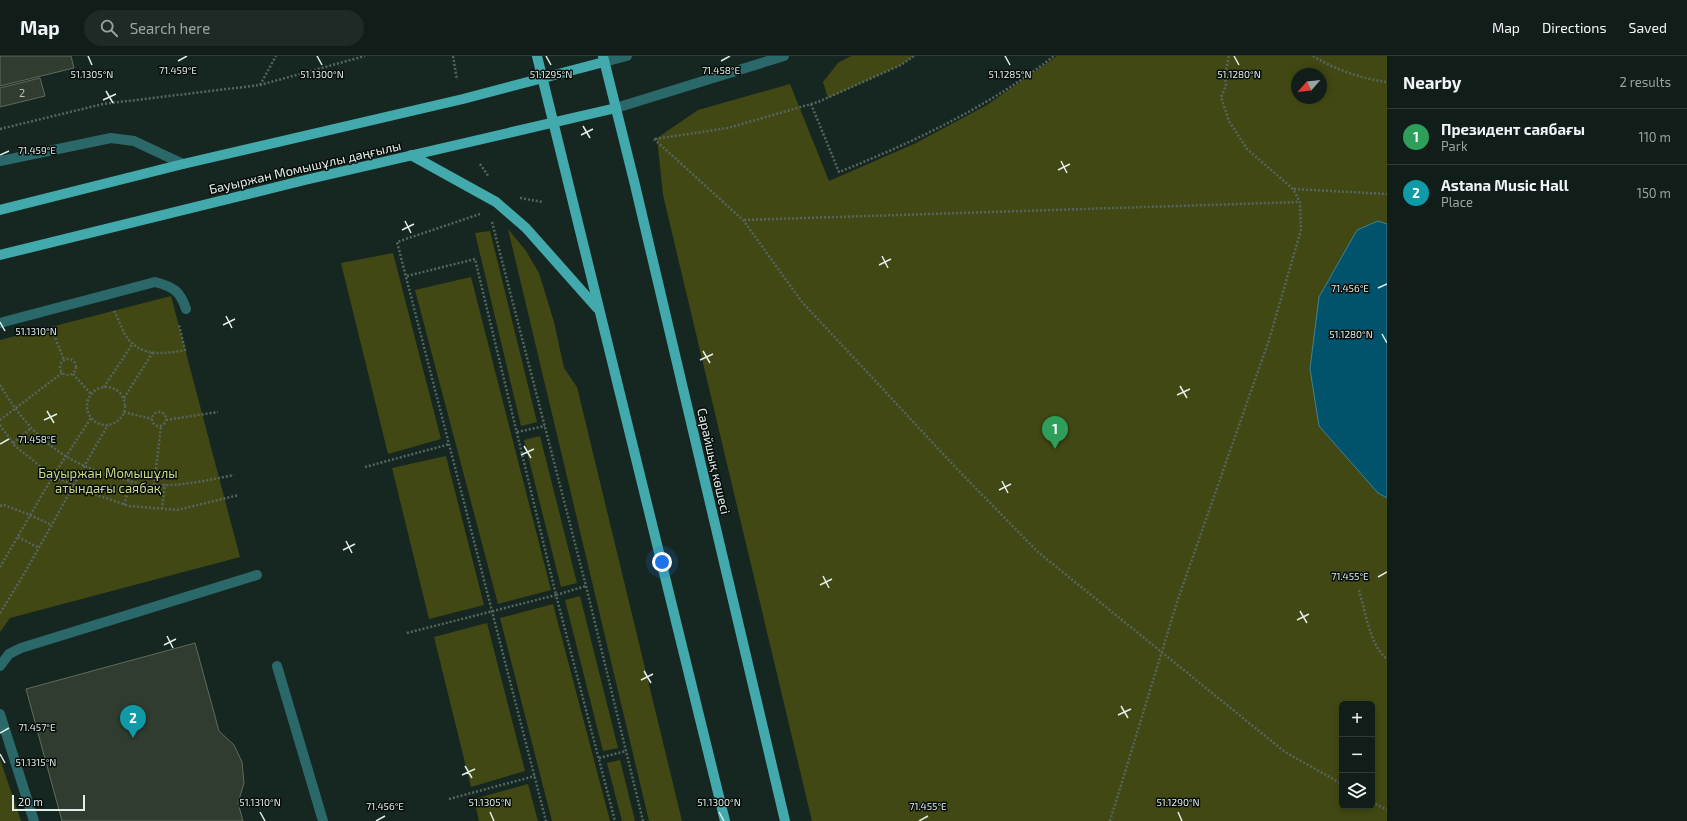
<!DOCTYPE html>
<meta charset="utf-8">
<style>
body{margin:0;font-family:"Exo 2",sans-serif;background:#1e2a26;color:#f1f3f6}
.controls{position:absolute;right:12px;bottom:12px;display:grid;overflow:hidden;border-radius:6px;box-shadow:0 2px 6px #0003}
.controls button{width:36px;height:36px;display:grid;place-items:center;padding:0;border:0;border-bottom:1px solid #303b38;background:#101d19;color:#f1f3f6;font:20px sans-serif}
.compass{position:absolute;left:1291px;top:12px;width:36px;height:36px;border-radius:50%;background:#101d19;box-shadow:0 2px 6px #0003;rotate:242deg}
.scale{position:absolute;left:12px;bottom:10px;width:73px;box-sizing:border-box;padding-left:4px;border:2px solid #e2ede9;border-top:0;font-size:11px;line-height:14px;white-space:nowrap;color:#e2ede9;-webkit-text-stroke:3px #070e0c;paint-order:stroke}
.you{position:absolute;left:662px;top:506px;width:14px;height:14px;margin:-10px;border:3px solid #fff;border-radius:50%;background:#1a73e8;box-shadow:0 0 0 6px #1a73e833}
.badge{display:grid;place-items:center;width:26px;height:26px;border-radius:50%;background:#0f766e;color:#fff;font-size:13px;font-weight:700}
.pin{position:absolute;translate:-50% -33px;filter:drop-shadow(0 1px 2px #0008)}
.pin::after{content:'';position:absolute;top:21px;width:14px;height:12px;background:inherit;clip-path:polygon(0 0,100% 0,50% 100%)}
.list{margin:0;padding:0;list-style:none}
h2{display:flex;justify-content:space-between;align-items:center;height:52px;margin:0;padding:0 16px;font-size:17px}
h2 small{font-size:13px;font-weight:400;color:#9ca2a2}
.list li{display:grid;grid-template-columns:26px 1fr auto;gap:12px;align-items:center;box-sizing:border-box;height:56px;padding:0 16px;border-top:1px solid #303b38}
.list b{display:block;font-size:15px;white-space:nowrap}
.list p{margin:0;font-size:13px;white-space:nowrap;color:#9ca2a2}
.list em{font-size:13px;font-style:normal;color:#9ca2a2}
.icon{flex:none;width:22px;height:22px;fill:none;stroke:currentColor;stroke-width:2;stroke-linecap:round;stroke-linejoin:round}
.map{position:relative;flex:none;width:1387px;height:765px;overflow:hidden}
header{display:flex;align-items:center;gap:24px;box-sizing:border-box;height:56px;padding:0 20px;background:#101d19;border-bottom:1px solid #303b38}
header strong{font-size:19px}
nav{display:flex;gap:22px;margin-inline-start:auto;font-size:14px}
.search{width:280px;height:36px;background:#1e2a26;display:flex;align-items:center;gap:10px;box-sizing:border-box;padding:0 14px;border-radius:22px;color:#9ca2a2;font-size:15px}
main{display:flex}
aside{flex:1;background:#101d19}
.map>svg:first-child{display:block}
</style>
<header>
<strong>Map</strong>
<div class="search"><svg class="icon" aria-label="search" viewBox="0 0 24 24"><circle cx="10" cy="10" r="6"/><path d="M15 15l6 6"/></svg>Search here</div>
<nav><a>Map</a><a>Directions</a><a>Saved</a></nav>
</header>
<main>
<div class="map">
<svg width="1387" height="765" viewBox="0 0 1387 765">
<rect width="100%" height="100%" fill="#162721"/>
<g fill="#414813" fill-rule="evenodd">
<polygon points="851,0 914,0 901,9 828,42 823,26 838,7"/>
<path d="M1057,0H1387V765H812L663,139L657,82L698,54L790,28L829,125L916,87L987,49ZM1297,18H1321V42H1297ZM1342,648H1372V750H1342Z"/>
<polygon points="508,173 526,195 539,217 554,266 564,312 577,331 682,765 649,765"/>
<polygon points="490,175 537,366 521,370 475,177"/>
<polygon points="393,197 441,383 388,398 341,207"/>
<polygon points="471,221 551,534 498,548 415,234"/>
<polygon points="171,240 240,501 10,562 0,576 0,284"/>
<polygon points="540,380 577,527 561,531 524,384"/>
<polygon points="446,400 484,549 429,563 392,412"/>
<polygon points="580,540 618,692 603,695 565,544"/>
<polygon points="553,548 610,765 552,765 500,562"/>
<polygon points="487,567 525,715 471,731 434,581"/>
<polygon points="0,703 21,765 0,765"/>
<polygon points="620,704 635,765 622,765 607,707"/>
<polygon points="528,728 538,765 479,765 474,743"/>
</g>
<polygon fill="#00536a" stroke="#448190" points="1378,165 1387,168 1387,442 1378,437 1319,370 1310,313 1319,241 1357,174"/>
<g fill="#303c2f" stroke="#5e6b5d">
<polygon points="0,0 71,0 74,12 0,30"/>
<polygon points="40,22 45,40 0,51 0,32"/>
<polygon points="195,587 219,675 234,689 242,706 244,727 238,747 243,765 62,765 26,633"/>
</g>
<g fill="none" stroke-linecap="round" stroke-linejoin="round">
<g stroke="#566560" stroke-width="2.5" stroke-dasharray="2 2" stroke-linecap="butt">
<polyline points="453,0 457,24"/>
<path d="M1313,0C1334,13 1362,23 1387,26"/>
<polyline points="260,29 276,0"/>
<path d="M811,48L839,116C914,86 990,50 1054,0"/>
<polyline points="0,73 103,48 260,29 365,0"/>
<polyline points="654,83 743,164 802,246 957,413 1038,496 1285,696 1342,728"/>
<polyline points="655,83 728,72 818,46 901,9 914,0"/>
<polyline points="480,108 489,121"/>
<polyline points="1294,133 1387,138"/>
<polyline points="520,142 543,146"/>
<polyline points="480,158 397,186 546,765"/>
<polyline points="744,164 1300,146"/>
<polyline points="492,166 586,530 643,765"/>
<polyline points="407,220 475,203 556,539 586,530"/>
<path d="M114,255C119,263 122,275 128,283C143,301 164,298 185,294L179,269"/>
<polyline points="51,271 64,304"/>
<circle cx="68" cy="311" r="8"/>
<polyline points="73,318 91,338"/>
<path d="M0,329C30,379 62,407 119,422C128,424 137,428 146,429C176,431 205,425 234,419"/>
<circle cx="106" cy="350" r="19"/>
<polyline points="104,331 133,287"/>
<polyline points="124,342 153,296"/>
<polyline points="124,356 152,363"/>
<circle cx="159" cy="363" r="7"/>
<polyline points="0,364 62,317"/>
<polyline points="166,364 218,356"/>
<polyline points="0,369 15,390 50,418 85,435 129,450 177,454 239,439"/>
<polyline points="517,376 545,370"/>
<polyline points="13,387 31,372"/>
<polyline points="365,411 450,388"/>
<polyline points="154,429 161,370"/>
<polyline points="124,449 131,425"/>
<polyline points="0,450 4,449 30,459 52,469"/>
<polyline points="162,453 165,428"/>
<polyline points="18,481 39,492"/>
<polyline points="0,511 53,420 91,362"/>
<path d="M1359,534C1365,554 1370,590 1387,603"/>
<path d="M0,557C39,496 71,431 108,369"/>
<polyline points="407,577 556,539 615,765"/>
<polyline points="599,702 626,695"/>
<polyline points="449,743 535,720"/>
<polyline points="1372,746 1387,754"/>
<polyline points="1110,765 1178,543 1269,284 1301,174 1300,146 1293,133 1247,93 1229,65 1221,41 1226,30 1225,18 1229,0"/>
</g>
<g stroke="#2b686a" stroke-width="10">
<polyline points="604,6 627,0"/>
<polyline points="616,52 784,0"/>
<polyline points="0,105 111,82 134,85 183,108"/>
<path d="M0,267L155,226C174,231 180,235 186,253"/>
<polyline points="0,610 9,598 21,592 257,519"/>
<polyline points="277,610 323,765"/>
<polyline points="0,658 34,765"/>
</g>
<g stroke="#42a9ac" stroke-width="10">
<polyline points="537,0 725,765"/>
<polyline points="603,0 635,129 785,765"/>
<polyline points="411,99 496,146 526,172 597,252"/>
<polyline points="0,154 183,108 463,43 604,6"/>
<polyline points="0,199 305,124 616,52"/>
</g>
</g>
<path fill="none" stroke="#e2ede9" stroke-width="1.5" d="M88,0L92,9M317,0L322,9M546,0L551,9M1005,0L1010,9M1234,0L1239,9M178,5L187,0M721,5L730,0M106,35L113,47M103,44L116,38M583,70L590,82M581,79L593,73M0,99L9,95M1061,105L1067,117M1058,114L1070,108M405,165L411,177M402,174L414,168M882,200L888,212M879,209L891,203M1378,232L1387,228M226,260L232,272M0,266L5,275M223,269L235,263M1382,278L1387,287M703,295L710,307M700,304L713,298M1180,330L1187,342M1177,339L1190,333M47,355L54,367M44,364L57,358M0,388L9,383M524,390L531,402M521,399L534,393M1002,425L1008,437M999,434L1011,428M346,485L352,497M343,494L355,488M823,520L829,532M1378,521L1387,516M820,529L832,523M1300,555L1307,567M1297,564L1309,558M167,580L173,592M164,589L176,583M644,615L651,627M641,624L653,618M1121,650L1128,662M1118,659L1131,653M0,677L9,672M0,698L5,707M465,710L472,722M462,719L475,713M260,756L265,765M490,756L494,765M719,756L724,765M1178,756L1182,765M376,765L385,760M919,765L928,760"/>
<g text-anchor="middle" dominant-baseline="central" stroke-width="3" stroke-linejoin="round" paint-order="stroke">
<g font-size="11" fill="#b6c1ba">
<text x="22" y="36">2</text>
</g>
<g font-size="13" fill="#e2ede9" stroke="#070e0c">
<text transform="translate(305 111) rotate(-13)">Бауыржан Момышұлы даңғылы</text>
<text transform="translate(714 405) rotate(77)">Сарайшық көшесі</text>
</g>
<g font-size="13" fill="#ccda87" stroke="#070e0c">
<text x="108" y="417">Бауыржан Момышұлы<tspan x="108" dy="15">атындағы саябақ</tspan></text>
</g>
</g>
<g font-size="10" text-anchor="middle" fill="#e2ede9" stroke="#070e0c" stroke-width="3" stroke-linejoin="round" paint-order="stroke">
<text x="178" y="18">71.459°E</text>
<text x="721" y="18">71.458°E</text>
<text x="92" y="22">51.1305°N</text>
<text x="322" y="22">51.1300°N</text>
<text x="551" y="22">51.1295°N</text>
<text x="1010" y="22">51.1285°N</text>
<text x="1239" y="22">51.1280°N</text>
<text x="37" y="98">71.459°E</text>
<text x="1350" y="236">71.456°E</text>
<text x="36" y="279">51.1310°N</text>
<text x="1351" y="282">51.1280°N</text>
<text x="37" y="387">71.458°E</text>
<text x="1350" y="524">71.455°E</text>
<text x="37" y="675">71.457°E</text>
<text x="36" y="710">51.1315°N</text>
<text x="260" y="750">51.1310°N</text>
<text x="490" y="750">51.1305°N</text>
<text x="719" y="750">51.1300°N</text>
<text x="1178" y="750">51.1290°N</text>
<text x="385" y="754">71.456°E</text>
<text x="928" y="754">71.455°E</text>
</g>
</svg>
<div class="controls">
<button>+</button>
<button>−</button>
<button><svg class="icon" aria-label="layers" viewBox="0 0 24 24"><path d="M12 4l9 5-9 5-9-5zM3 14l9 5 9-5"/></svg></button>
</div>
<svg class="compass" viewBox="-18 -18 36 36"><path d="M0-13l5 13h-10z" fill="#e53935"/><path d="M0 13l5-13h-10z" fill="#9ca2a2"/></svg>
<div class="scale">20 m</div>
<div class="you"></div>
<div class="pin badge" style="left:1055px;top:393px;background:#2e9e5b">1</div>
<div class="pin badge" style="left:133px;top:682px;background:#0f9aa8">2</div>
</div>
<aside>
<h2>Nearby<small>2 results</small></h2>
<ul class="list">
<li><span class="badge" style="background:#2e9e5b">1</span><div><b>Президент саябағы</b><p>Park</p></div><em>110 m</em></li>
<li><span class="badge" style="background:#0f9aa8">2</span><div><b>Astana Music Hall</b><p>Place</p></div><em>150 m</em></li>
</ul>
</aside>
</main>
